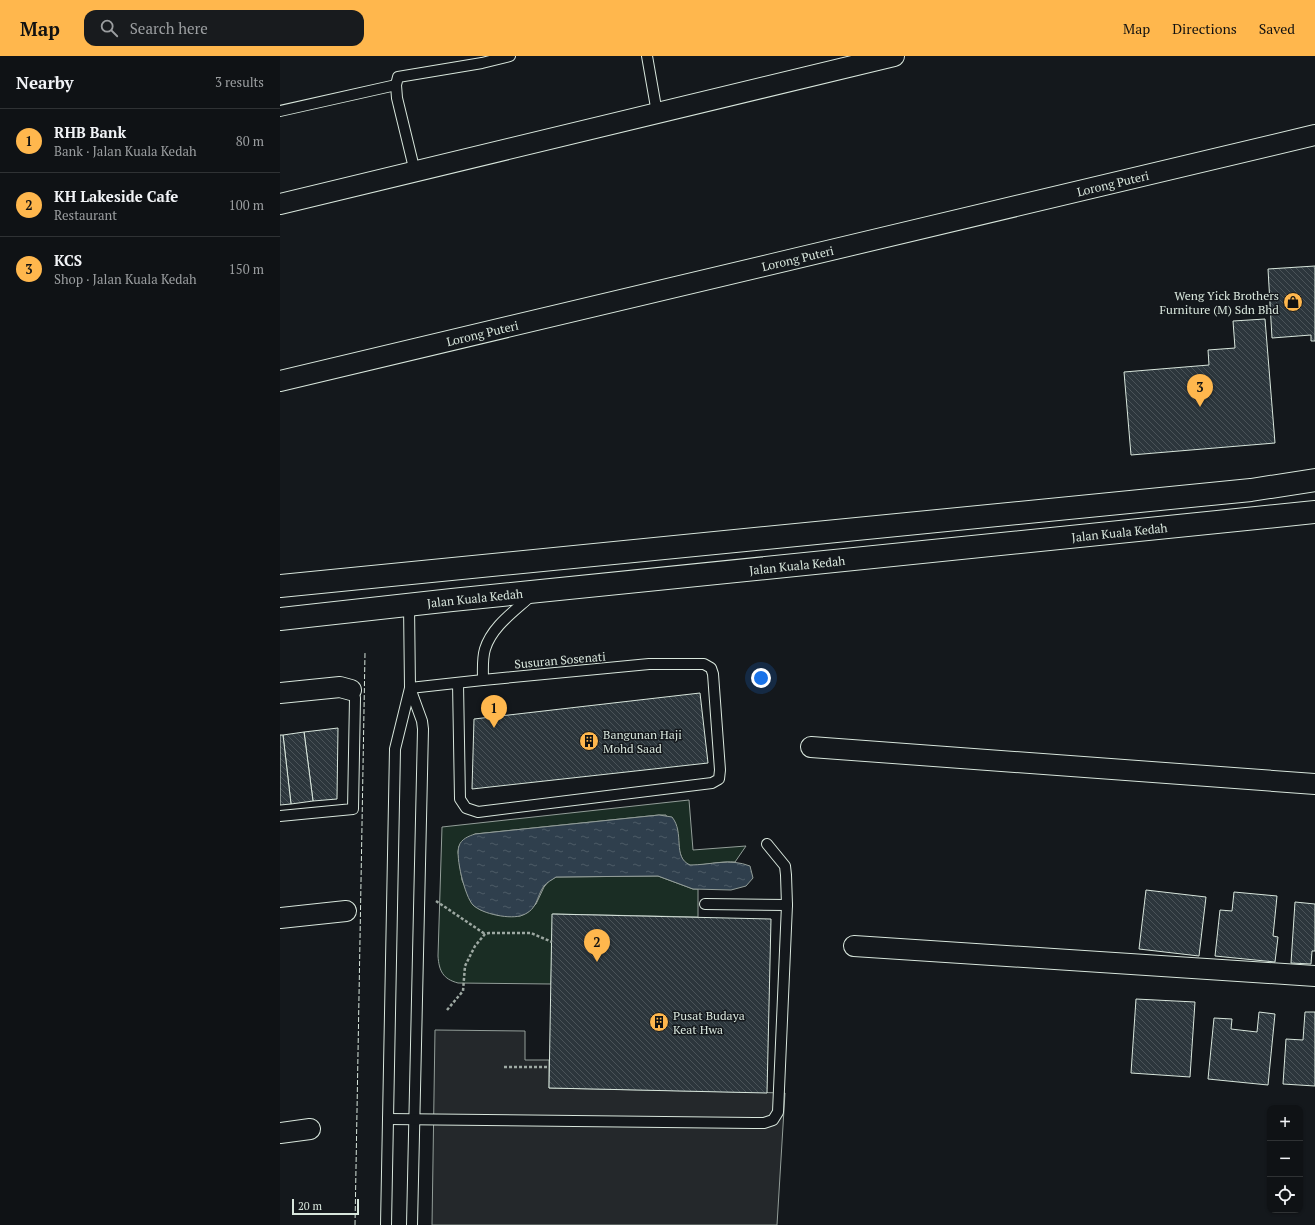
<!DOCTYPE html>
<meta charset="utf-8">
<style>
body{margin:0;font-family:"PT Serif",serif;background:#181b1e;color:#f1f3f6}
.controls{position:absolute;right:12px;bottom:12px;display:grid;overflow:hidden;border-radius:8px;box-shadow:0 1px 3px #0004}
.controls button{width:36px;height:36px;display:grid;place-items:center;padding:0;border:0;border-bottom:1px solid #2f3234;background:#0f1215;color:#f1f3f6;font:20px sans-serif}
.scale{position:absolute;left:12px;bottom:10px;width:67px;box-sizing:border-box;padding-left:4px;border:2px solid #d8e6dc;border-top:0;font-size:11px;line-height:14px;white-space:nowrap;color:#d8e6dc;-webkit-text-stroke:3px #14181c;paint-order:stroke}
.you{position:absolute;left:481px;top:622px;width:14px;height:14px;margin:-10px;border:3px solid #fff;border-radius:50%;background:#1a73e8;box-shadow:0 0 0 6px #1a73e833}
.badge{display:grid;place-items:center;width:26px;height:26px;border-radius:50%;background:#ffb74d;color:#111;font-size:13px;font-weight:700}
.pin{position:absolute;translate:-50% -33px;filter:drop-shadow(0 1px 2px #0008)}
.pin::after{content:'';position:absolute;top:21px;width:14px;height:12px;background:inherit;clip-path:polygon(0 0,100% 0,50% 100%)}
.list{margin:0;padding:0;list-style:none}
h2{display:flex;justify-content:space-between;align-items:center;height:52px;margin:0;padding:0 16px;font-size:17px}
h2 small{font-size:13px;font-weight:400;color:#9b9ea0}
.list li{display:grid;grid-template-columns:26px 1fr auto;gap:12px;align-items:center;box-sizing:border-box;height:64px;padding:0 16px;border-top:1px solid #2f3234}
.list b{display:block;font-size:15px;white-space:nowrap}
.list p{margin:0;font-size:13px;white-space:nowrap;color:#9b9ea0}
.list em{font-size:13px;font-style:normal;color:#9b9ea0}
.icon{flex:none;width:22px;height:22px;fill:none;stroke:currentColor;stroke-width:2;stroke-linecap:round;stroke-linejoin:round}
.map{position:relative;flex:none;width:1035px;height:1169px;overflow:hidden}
header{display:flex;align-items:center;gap:24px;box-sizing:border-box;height:56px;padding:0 20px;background:#ffb74d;color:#111}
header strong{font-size:19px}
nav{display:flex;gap:22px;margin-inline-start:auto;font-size:14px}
.search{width:280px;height:36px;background:#181b1e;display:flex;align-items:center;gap:10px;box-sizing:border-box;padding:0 14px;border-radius:12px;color:#9b9ea0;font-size:15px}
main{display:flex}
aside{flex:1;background:#0f1215}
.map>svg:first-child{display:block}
</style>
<header>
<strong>Map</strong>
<div class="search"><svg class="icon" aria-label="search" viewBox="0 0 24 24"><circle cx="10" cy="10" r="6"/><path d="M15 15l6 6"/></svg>Search here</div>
<nav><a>Map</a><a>Directions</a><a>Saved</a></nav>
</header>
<main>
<aside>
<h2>Nearby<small>3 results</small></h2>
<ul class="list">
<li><span class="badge">1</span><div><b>RHB Bank</b><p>Bank · Jalan Kuala Kedah</p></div><em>80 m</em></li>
<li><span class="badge">2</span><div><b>KH Lakeside Cafe</b><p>Restaurant</p></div><em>100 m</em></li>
<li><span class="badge">3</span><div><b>KCS</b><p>Shop · Jalan Kuala Kedah</p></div><em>150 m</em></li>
</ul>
</aside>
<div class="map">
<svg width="1035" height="1169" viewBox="0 0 1035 1169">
<defs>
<pattern id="water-ripples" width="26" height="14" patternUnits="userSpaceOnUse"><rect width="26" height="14" fill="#2f3f4d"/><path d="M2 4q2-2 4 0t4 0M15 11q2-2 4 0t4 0" fill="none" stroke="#4c5b66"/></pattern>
<pattern id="building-back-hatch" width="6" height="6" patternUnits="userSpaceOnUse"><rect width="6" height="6" fill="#2c363c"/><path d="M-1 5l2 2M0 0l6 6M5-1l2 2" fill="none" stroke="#4a5358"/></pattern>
</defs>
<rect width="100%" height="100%" fill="#14181c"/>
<path fill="#1a2d24" stroke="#939e99" d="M409,744L413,794L466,790L455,806C443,805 431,808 418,809C413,810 408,810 404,806C401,803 389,766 386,759H379L195,778L179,790L178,796L182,824L193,849L201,854L218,859L240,860L248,856L256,848L264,831L269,825L276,821L378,820L413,833H418V861L273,858L271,928L178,927C163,923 159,915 158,900L162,771Z"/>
<polygon fill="#24282b" stroke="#939e99" points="155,974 245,975 245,1004 269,1004 269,1032 505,1037 497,1169 152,1169"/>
<path fill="url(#water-ripples)" stroke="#939e99" d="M379,759L392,761C405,777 392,801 410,809C430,809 450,802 470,810L473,822L466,830L451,834L413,833L378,820L276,821C272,824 267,826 264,830C256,841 258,853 243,859C231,864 202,858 193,849C185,841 175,800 179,790C181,783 189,780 195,778Z"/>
<g fill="url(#building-back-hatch)" stroke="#d8e6dc">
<polygon points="1035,210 1035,285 1031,285 1031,279 992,282 988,213"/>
<polygon points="985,263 995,387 851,399 844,316 929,309 928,294 955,292 953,265"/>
<polygon points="420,637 428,707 192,733 194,663"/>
<polygon points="58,672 57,743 33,745 24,676"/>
<polygon points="24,676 33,745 11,748 3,679"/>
<polygon points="0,679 3,679 11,748 0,749"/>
<polygon points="866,834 926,841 919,900 859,893"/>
<polygon points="954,836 997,840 993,880 998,881 995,906 935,900 940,854 952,855"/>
<polygon points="1015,846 1035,848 1035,895 1032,895 1031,908 1011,907"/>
<polygon points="272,858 491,863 487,1037 269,1032"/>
<polygon points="856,943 915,946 910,1021 851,1017"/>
<polygon points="979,956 995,958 988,1029 928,1023 934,962 952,963 951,973 977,976"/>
<polygon points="1025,956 1035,956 1035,1030 1003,1028 1006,983 1023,984"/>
</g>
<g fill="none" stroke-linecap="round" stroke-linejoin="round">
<defs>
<g id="service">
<polyline points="367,0 377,57"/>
<polyline points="0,55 116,29"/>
<polyline points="135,116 117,42 116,29 118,21 202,7 230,0"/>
<path d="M203,624C203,614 202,603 205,593C212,570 235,555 252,539"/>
<polyline points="130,632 203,624 369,608 424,608 431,612 433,618 440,714 439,723 432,727 198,756 186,752 180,743 178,627"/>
<polyline points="130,632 142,665 143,673 132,1169"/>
<polyline points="0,760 73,753 75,642 71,634"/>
<polyline points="425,848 507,849"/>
<polyline points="108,1063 473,1067 484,1067 493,1064 498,1056 507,849 506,819 505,810 487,788"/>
<polyline points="106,1169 115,693 130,632 129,549"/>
</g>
<g id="minor">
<polyline points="0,148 614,0"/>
<path id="s1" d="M0,325L1035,79"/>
<polyline points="0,637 60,631 71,634"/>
<polyline points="531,691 1035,728"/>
<polyline points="0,862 66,855"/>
<polyline points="574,890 1035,920"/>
<polyline points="0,1077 30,1073"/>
</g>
<g id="primary">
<polyline points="0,530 971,434 1035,424"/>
<path id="s2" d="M0,563L172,544L1035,456"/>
</g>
</defs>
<use href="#service" stroke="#d8e6dc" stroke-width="12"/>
<use href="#minor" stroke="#d8e6dc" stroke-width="22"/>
<use href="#primary" stroke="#d8e6dc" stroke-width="24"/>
<g stroke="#9da8a2" stroke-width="2.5" stroke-dasharray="3 2" stroke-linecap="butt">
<polyline points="156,845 205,878"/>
<polyline points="167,954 183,935 185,910 195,890 205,878 209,877 251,877 272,886"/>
<polyline points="224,1011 269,1011"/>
</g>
<use href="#service" stroke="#14181c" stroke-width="10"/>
<use href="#minor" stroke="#14181c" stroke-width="20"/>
<use href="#primary" stroke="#14181c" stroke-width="22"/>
<polyline stroke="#d8e6dc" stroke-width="1" stroke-dasharray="5 2" stroke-linecap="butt" points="75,1169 85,597"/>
</g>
<defs>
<symbol id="shop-disc" viewBox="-11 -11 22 22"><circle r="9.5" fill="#ffb74d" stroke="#14181c"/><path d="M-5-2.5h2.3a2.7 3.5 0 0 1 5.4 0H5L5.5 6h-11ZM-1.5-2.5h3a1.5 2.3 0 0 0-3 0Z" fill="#111"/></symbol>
<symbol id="building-disc" viewBox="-11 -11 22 22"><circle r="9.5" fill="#ffb74d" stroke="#14181c"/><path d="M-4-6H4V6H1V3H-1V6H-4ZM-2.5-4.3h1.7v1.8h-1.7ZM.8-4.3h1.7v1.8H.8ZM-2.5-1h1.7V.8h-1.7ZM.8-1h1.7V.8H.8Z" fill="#111"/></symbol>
</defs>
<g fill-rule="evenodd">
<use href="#shop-disc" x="1002" y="235" width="22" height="22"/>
<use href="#building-disc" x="298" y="674" width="22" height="22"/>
<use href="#building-disc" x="368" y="955" width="22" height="22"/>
</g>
<g text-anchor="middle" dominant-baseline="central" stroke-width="3" stroke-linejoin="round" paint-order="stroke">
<g font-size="12" fill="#d8e6dc" stroke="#14181c">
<text stroke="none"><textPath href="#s1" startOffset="856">Lorong Puteri</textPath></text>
<text stroke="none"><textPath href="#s1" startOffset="532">Lorong Puteri</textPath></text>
<text stroke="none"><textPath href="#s1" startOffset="208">Lorong Puteri</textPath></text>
<text stroke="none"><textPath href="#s2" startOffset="844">Jalan Kuala Kedah</textPath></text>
<text stroke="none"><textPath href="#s2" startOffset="520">Jalan Kuala Kedah</textPath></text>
<text stroke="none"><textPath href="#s2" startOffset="196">Jalan Kuala Kedah</textPath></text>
<text transform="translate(280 604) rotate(-5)">Susuran Sosenati</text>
</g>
<g font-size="12" fill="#d8e6dc" stroke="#14181c" text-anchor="start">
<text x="999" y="239" text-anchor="end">Weng Yick Brothers<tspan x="999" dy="14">Furniture (M) Sdn Bhd</tspan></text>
<text x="323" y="678">Bangunan Haji<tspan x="323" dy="14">Mohd Saad</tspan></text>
<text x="393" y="959">Pusat Budaya<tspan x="393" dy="14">Keat Hwa</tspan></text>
</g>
</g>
</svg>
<div class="controls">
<button>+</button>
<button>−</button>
<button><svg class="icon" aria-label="locate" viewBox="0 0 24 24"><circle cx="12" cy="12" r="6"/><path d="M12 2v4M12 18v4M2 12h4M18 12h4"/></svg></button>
</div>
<div class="scale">20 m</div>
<div class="you"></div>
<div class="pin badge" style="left:214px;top:672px">1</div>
<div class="pin badge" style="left:317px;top:906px">2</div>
<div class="pin badge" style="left:920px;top:351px">3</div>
</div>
</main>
